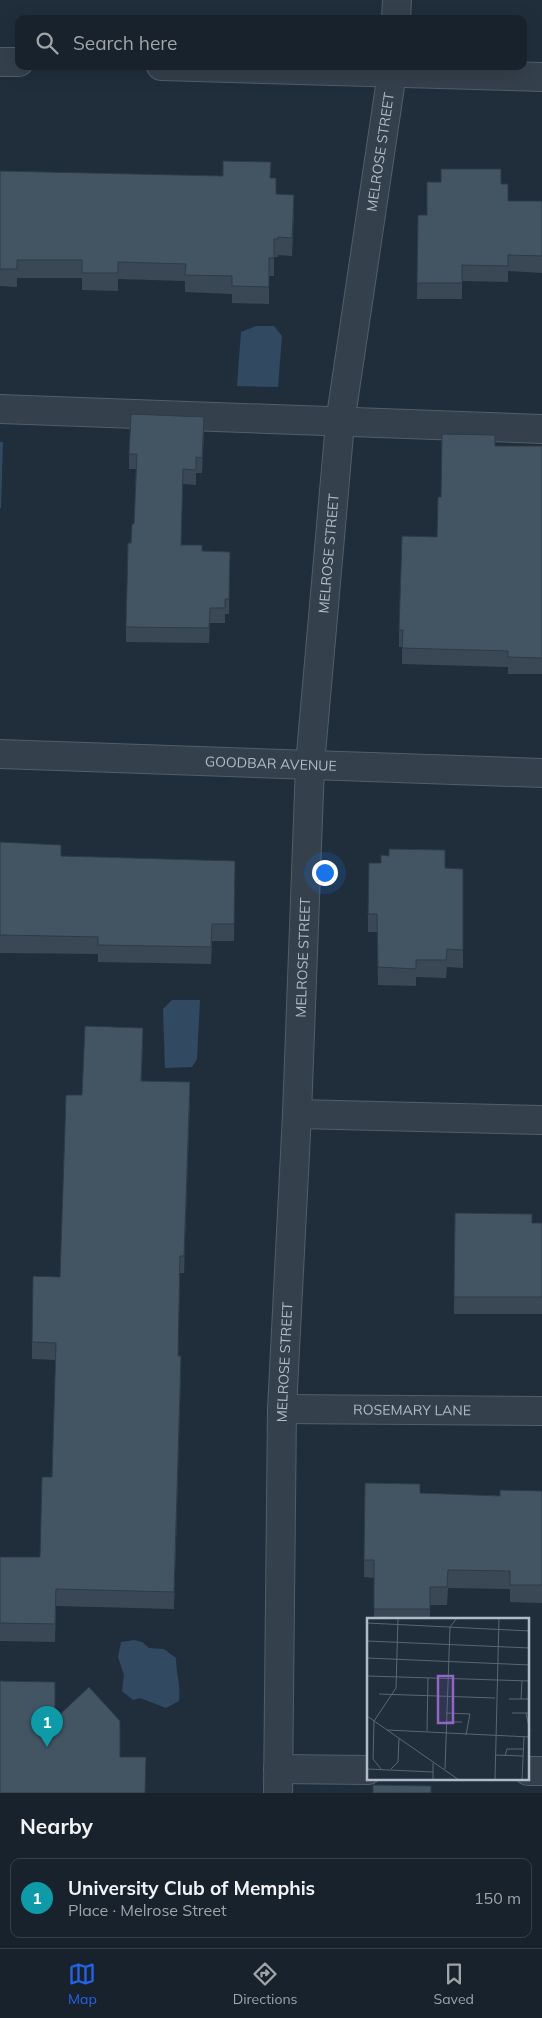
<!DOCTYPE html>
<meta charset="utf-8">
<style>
body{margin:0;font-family:Mulish,sans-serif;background:#252f38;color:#f1f3f6}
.you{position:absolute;left:324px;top:872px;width:18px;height:18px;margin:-12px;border:4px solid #fff;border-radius:50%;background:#1a73e8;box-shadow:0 0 0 8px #1a73e833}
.badge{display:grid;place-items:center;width:32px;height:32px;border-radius:50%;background:#2563eb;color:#fff;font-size:16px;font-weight:700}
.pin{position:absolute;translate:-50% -41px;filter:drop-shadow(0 1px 2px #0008)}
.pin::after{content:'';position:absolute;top:26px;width:18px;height:15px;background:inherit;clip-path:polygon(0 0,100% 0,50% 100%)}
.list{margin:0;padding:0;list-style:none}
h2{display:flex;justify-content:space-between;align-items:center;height:65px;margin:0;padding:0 20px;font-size:21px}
h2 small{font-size:16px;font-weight:400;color:#9fa4a9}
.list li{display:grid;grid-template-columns:32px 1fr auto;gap:15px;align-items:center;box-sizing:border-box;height:80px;margin:0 10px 10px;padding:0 10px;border:1px solid #363f48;border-radius:10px}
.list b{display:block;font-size:19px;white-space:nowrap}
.list p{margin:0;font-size:16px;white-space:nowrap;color:#9fa4a9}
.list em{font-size:16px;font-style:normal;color:#9fa4a9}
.icon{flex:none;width:28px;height:28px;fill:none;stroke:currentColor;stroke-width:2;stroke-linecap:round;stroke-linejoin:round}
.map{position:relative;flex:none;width:542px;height:1793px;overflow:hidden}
.search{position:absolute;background:#18222c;box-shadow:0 5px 20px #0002;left:15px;right:15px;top:15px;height:55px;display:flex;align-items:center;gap:12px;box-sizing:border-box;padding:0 18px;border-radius:10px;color:#9fa4a9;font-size:19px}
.sheet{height:155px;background:#18222c}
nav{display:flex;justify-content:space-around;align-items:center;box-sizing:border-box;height:70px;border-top:1px solid #363f48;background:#18222c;font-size:14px;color:#9fa4a9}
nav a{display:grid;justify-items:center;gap:2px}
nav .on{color:#2563eb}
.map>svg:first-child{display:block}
</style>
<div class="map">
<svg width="542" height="1793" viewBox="0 0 542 1793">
<rect width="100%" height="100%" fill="#202e3b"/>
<g fill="#314a62">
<polygon points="256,326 274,326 282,336 278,387 237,386 241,332"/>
<polygon points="0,442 3,442 1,508 0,508"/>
<polygon points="172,1000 200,1000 197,1059 192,1067 165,1068 163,1009"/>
<path d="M134,1640L142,1642L149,1648L164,1649L176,1658C176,1673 181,1686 179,1701L166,1708L140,1698L133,1700L122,1691L124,1675L118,1657L121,1642Z"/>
</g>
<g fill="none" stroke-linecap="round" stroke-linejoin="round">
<defs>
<g id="minor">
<polyline points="396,19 397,0"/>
<polyline points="0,62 19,62"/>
<polyline points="161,66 542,77"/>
<polyline points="0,409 542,429"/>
<path id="s1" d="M0,754L542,773"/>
<polyline points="297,1114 542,1120"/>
<path id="s2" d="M282,1409L542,1411"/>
<polyline points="278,1769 368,1770"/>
<polyline points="528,1771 542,1771"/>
<path id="s3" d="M278,1793L282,1409L297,1114L310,765L340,423L393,66"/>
</g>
</defs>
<use href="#minor" stroke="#525e69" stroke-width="30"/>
<use href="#minor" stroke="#34404c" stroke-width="28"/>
</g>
<g fill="#3a4855">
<polygon points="0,171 271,178 276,194 294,213 292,256 278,255 278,257 274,257 274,276 269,276 269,304 232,303 232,294 185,292 185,281 118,279 118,291 82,290 82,278 17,278 17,287 0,286"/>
<polygon points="501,184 508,201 542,201 542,273 508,271 508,282 462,281 462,299 417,299 418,215 427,215"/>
<polygon points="204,432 202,473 196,473 196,485 183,484 181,545 202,551 230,552 229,614 225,614 225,623 210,623 209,643 126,642 126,627 131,543 134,524 136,469 129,469 129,454"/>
<polygon points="495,446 542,446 542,674 508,674 508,667 402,664 402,647 399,647 399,630 437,537 441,497"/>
<polygon points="0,842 61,856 235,861 234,941 212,941 211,964 98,962 98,954 0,953"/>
<polygon points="445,868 463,869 463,968 447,967 446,978 416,977 416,986 378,985 377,932 368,932 368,914"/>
<polygon points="143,1045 141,1081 190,1099 184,1273 180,1273 178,1356 181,1373 174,1609 56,1606 55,1642 0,1641 0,1557 40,1557 52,1477 56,1360 32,1359 32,1342 60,1277 82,1095"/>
<polygon points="455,1213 532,1223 542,1223 542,1314 454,1314"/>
<polygon points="365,1483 420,1493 500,1496 542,1491 542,1603 510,1602 510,1589 448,1588 447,1605 430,1605 430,1619 374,1619 374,1578 364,1577"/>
</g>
<g fill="#2f3b45">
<polygon points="204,417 204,432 202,473 202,458"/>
<polygon points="143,1028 143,1045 141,1098 141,1081"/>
<polygon points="190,1082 190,1099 184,1273 184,1256"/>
<polygon points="180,1256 180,1273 178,1373 178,1356"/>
<polygon points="181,1356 181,1373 174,1609 174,1592"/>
</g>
<g fill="#435463" stroke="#2f3b45">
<polygon points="223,161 271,162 270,178 276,178 276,194 294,195 292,238 278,237 278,239 274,239 274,258 269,258 269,287 232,286 232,276 185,275 186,264 118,262 118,273 82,273 82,260 17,260 17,269 0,269 0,171 223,176"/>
<polygon points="441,169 501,169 501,184 508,184 508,201 542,201 542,256 508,255 508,266 462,265 462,283 417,283 418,215 427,215 427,182 441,182"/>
<polygon points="131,414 204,417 202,458 196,457 196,470 183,469 181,545 202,545 202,551 230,552 229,599 225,599 225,608 210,608 209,628 126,627 128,543 131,543 132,524 134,524 137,454 129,454"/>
<polygon points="442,434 495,435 495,446 542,446 542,658 508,657 508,651 402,648 403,630 399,630 402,536 437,537 438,497 441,497"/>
<polygon points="0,842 61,845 61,856 235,861 234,924 212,924 211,947 98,945 98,937 0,935"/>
<polygon points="389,849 445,850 445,868 463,869 463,950 447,949 446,960 416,960 416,969 378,967 377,914 368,914 369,863 381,863 381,855 389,856"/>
<polygon points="85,1026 143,1028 141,1081 190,1082 184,1256 180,1256 178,1356 181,1356 174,1592 56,1589 55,1624 0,1623 0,1557 40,1557 42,1477 52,1477 56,1343 32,1342 33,1276 60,1277 66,1095 82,1095"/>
<polygon points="455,1213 532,1214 532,1223 542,1223 542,1297 454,1297"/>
<polygon points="365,1483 420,1484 420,1493 500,1496 500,1490 542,1491 542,1585 510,1585 510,1571 448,1570 447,1587 430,1587 430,1609 374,1609 374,1560 364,1560"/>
<polygon points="0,1681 55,1682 55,1719 89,1687 120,1721 120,1757 146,1757 145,1793 0,1793"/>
<polygon points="373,1785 431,1786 431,1793 373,1793"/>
</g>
<g text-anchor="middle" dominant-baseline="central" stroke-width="4.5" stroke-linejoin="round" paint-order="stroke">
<g font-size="14" fill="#afbbc8" stroke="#192530">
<text stroke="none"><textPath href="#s3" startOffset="1646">MELROSE STREET</textPath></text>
<text stroke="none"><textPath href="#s3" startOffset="1241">MELROSE STREET</textPath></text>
<text stroke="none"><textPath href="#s1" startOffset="271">GOODBAR AVENUE</textPath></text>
<text stroke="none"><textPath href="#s3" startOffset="836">MELROSE STREET</textPath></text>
<text stroke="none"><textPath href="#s3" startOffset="431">MELROSE STREET</textPath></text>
<text stroke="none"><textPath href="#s2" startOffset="130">ROSEMARY LANE</textPath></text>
</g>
</g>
<g transform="translate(367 1618)">
<rect width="162" height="162" fill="#202e3b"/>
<path fill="none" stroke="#596673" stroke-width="1" d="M0,5L163,13M0,23L163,30M0,40L163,47M0,58L163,63M12,76L128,80M142,81H163M154,81L155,63M79,95L103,96L99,117M145,95H163M159,95L163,113M0,98L92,162M7,103L6,141L14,151M7,103L29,70L31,0M79,104H95M20,112L163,119M60,113L61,60M128,137L156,138M138,138L140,131H156M0,151L66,154M24,151L31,144L32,120M78,151L83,9L90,0M66,162V145M128,162L132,0M155,162L157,119"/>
<path fill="#9065c3" fill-opacity="0.15" stroke="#9065c3" stroke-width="2.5" d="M71,58H86V105H71Z"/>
<rect width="162" height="162" fill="none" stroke="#afbbc8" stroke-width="2.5"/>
</g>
</svg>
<div class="you"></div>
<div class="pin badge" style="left:47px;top:1747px;background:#0f9aa8">1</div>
<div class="search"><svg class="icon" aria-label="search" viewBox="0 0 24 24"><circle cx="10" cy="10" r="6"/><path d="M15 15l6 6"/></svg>Search here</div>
</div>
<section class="sheet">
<h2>Nearby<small></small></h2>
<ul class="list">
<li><span class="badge" style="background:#0f9aa8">1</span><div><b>University Club of Memphis</b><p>Place · Melrose Street</p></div><em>150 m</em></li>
</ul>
</section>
<nav>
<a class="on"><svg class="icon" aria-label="map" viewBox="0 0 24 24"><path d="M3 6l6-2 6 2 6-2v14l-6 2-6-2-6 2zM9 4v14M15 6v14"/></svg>Map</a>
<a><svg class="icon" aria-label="directions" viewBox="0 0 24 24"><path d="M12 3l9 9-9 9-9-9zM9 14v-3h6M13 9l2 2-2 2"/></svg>Directions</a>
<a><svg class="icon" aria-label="saved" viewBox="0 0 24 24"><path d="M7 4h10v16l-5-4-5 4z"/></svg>Saved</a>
</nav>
